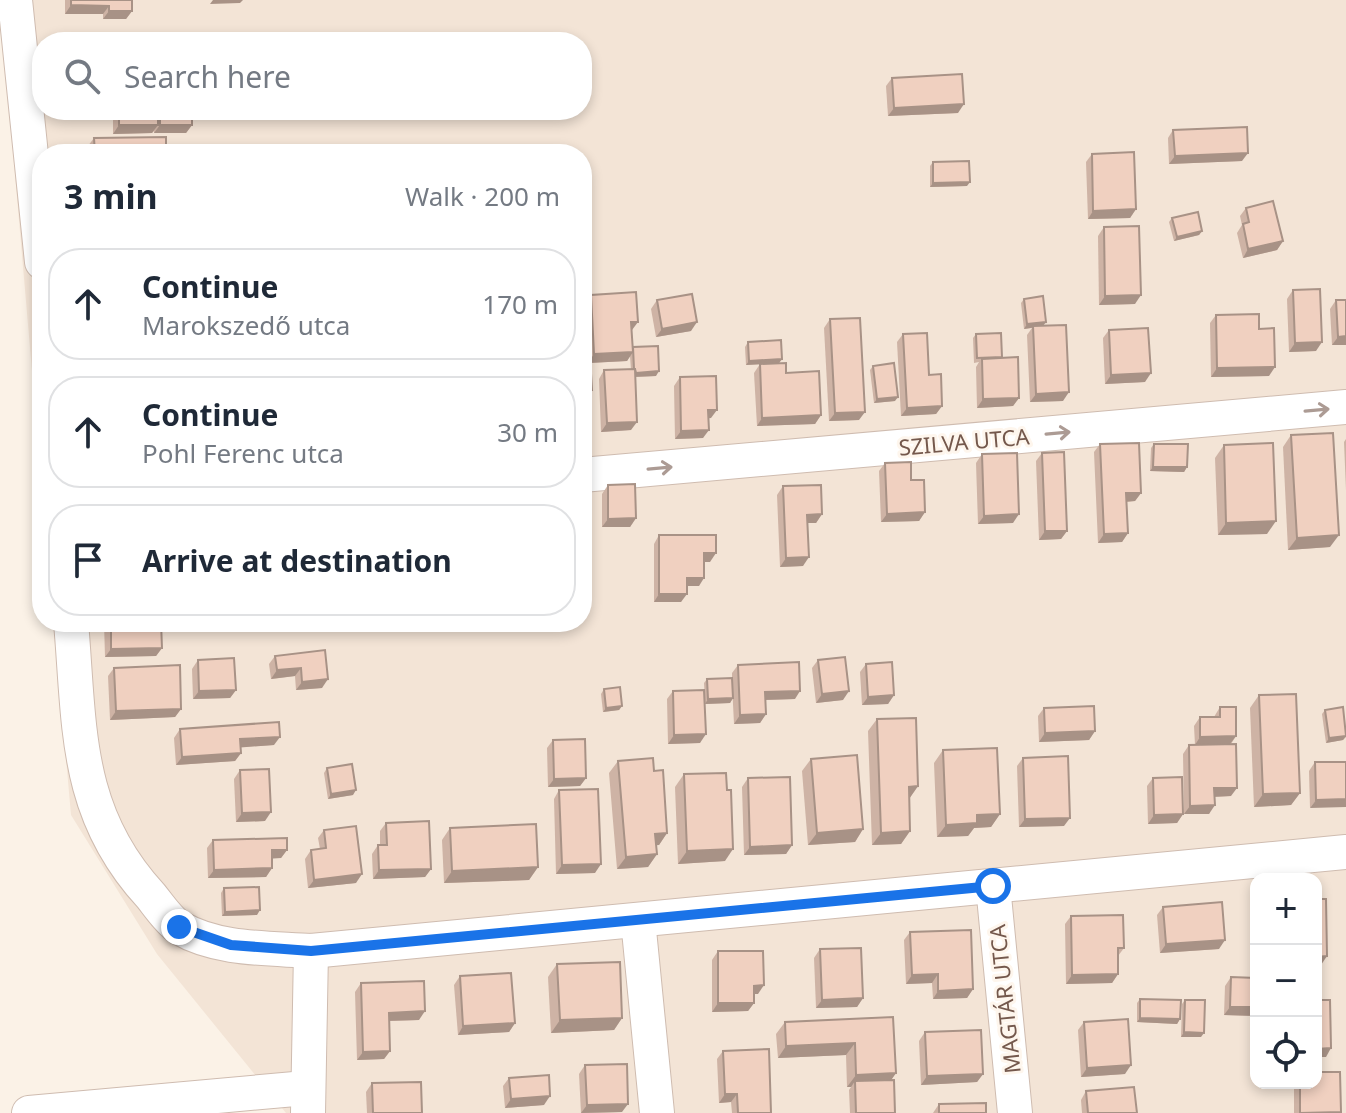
<!DOCTYPE html>
<meta charset="utf-8">
<style>
body{margin:0;font-family:"Noto Sans",sans-serif;background:#f6f6f7;color:#1f2937}
.controls{position:absolute;right:24px;bottom:24px;display:grid;overflow:hidden;border-radius:16px;box-shadow:0 4px 12px #0003}
.controls button{width:72px;height:72px;display:grid;place-items:center;padding:0;border:0;border-bottom:2px solid #e0e1e3;background:#fff;color:#1f2937;font:40px sans-serif}
.stop{position:absolute;width:24px;height:24px;margin:-18px;border:6px solid #1a73e8;border-radius:50%;background:#fff}
.stop.end{background:#1a73e8;border-color:#fff;box-shadow:0 2px 8px #0008}
.list{margin:0;padding:0;list-style:none}
h2{display:flex;justify-content:space-between;align-items:center;height:104px;margin:0;padding:0 32px;font-size:34px}
h2 small{font-size:26px;font-weight:400;color:#747a83}
.list li{display:grid;grid-template-columns:52px 1fr auto;gap:24px;align-items:center;box-sizing:border-box;height:112px;margin:0 16px 16px;padding:0 16px;border:2px solid #e0e1e3;border-radius:32px}
.list b{display:block;font-size:30px;white-space:nowrap}
.list p{margin:0;font-size:26px;white-space:nowrap;color:#747a83}
.list em{font-size:26px;font-style:normal;color:#747a83}
.icon{flex:none;width:44px;height:44px;fill:none;stroke:currentColor;stroke-width:2;stroke-linecap:round;stroke-linejoin:round}
.map{position:relative;flex:none;width:1346px;height:1113px;overflow:hidden}
.search{position:absolute;background:#fff;box-shadow:0 4px 12px #0003;left:32px;top:32px;width:560px;height:88px;display:flex;align-items:center;gap:20px;box-sizing:border-box;padding:0 28px;border-radius:32px;color:#747a83;font-size:30px}
.panel{position:absolute;background:#fff;box-shadow:0 4px 12px #0003;left:32px;top:144px;width:560px;height:488px;border-radius:32px}
.map>svg:first-child{display:block}
</style>
<div class="map">
<svg width="1346" height="1113" viewBox="0 0 1346 1113">
<rect width="100%" height="100%" fill="#fbf2e7"/>
<path fill="#f3e4d6" fill-rule="evenodd" d="M0,0H1346V1113H286L157,954L71,815L54,622H582V154H42V487ZM42,42H582V110H42ZM1256,879H1316V1083H1256Z"/>
<g fill="none" stroke-linecap="round" stroke-linejoin="round">
<defs>
<g id="minor">
<polyline points="15,0 42,262"/>
<polyline points="582,475 1346,407"/>
<path d="M71,622C80,727 74,813 151,896C159,906 169,921 180,928C217,950 269,948 311,951L308,1113"/>
<polyline points="993,886 1015,1113"/>
<polyline points="638,920 657,1113"/>
<polyline points="311,951 1346,852"/>
<polyline points="29,1113 306,1088"/>
</g>
</defs>
<use href="#minor" stroke="#cfbcb0" stroke-width="36"/>
<use href="#minor" stroke="#fff" stroke-width="34"/>
</g>
<g fill="#ceb3a5">
<polygon points="65,0 132,0 132,11 126,19 103,19 103,14 65,14"/>
<polygon points="892,78 958,113 888,116 886,86"/>
<polygon points="113,110 192,110 192,125 186,133 154,133 154,131 152,133 113,134"/>
<polygon points="1173,130 1242,161 1169,164 1168,138"/>
<polygon points="94,138 166,154 88,154 88,146"/>
<polygon points="1092,154 1136,209 1130,218 1088,219 1086,162"/>
<polygon points="933,162 967,186 930,187 930,166"/>
<polygon points="1246,208 1283,241 1277,250 1243,258 1237,233 1242,225 1240,216"/>
<polygon points="1172,218 1202,231 1199,235 1174,241 1169,222"/>
<polygon points="1104,227 1135,304 1099,305 1098,236"/>
<polygon points="1293,290 1316,351 1289,352 1287,299"/>
<polygon points="591,295 632,330 632,347 656,376 636,377 631,430 601,432 599,379 604,370 631,370 630,356 627,361 590,363 592,390 589,395 582,395 582,358 587,358 585,303"/>
<polygon points="1024,299 1043,326 1063,401 1030,402 1027,335 1032,328 1024,329 1021,303"/>
<polygon points="657,300 691,331 656,337 651,309"/>
<polygon points="1336,300 1346,300 1346,345 1332,345 1330,309"/>
<polygon points="1216,315 1259,329 1269,376 1211,377 1210,323"/>
<polygon points="830,319 859,420 829,421 824,328"/>
<polygon points="1109,330 1145,382 1105,384 1103,338"/>
<polygon points="903,334 929,375 942,406 936,414 901,416 897,342"/>
<polygon points="976,334 1001,358 1019,398 1013,406 977,408 976,367 979,362 974,363 973,338"/>
<polygon points="748,342 782,359 779,363 746,365 745,347"/>
<polygon points="760,364 786,373 821,415 815,424 757,426 754,373"/>
<polygon points="873,366 895,401 874,403 870,370"/>
<polygon points="680,377 711,418 709,418 703,438 675,439 674,386"/>
<polygon points="1291,435 1330,547 1288,550 1283,447"/>
<polygon points="1346,439 1346,490 1344,442"/>
<polygon points="1100,444 1141,493 1135,501 1127,502 1128,533 1122,542 1098,543 1094,452"/>
<polygon points="1154,444 1187,467 1184,472 1150,471 1151,448"/>
<polygon points="1224,445 1267,534 1218,535 1215,458"/>
<polygon points="1042,453 1067,531 1061,539 1039,540 1036,461"/>
<polygon points="982,454 1013,523 978,524 976,463"/>
<polygon points="885,463 911,480 925,512 919,521 881,522 879,471"/>
<polygon points="608,485 636,518 630,527 602,527 602,494"/>
<polygon points="783,486 822,514 816,523 808,523 803,566 780,567 777,495"/>
<polygon points="659,535 710,562 704,562 699,586 687,586 681,602 654,602 654,544"/>
<polygon points="104,622 161,622 162,648 156,656 105,657"/>
<polygon points="325,650 322,688 296,690 295,676 271,679 269,664 275,656"/>
<polygon points="198,660 236,690 230,698 193,699 192,669"/>
<polygon points="818,660 843,700 816,703 812,668"/>
<polygon points="866,664 894,695 888,704 862,705 860,672"/>
<polygon points="738,665 795,699 765,700 766,714 760,723 734,724 732,684 733,698 730,703 705,704 700,743 668,744 667,699 673,691 705,700 704,683 707,679 732,678 732,673"/>
<polygon points="114,668 181,709 175,717 110,720 108,676"/>
<polygon points="604,689 622,706 619,710 603,712 601,694"/>
<polygon points="1259,695 1300,793 1291,805 1254,807 1250,708"/>
<polygon points="1220,707 1236,736 1231,744 1231,796 1215,797 1209,814 1184,814 1183,754 1189,745 1195,745 1194,726 1200,717 1214,717"/>
<polygon points="1044,708 1095,731 1089,740 1039,742 1038,716"/>
<polygon points="1325,710 1346,737 1343,740 1326,743 1322,714"/>
<polygon points="877,719 918,786 909,799 910,831 901,844 872,845 868,731"/>
<polygon points="180,729 274,745 240,747 241,753 235,761 176,765 174,738"/>
<polygon points="553,740 586,778 580,786 548,787 547,748"/>
<polygon points="943,750 1000,814 991,827 974,828 968,836 937,837 934,763"/>
<polygon points="1023,758 1064,826 1019,827 1017,766"/>
<polygon points="811,759 863,829 855,842 808,845 802,771"/>
<polygon points="618,761 654,771 667,833 659,845 656,845 657,854 648,867 617,869 609,773"/>
<polygon points="1315,762 1346,762 1310,808 1309,771"/>
<polygon points="327,768 353,795 328,799 324,773"/>
<polygon points="240,770 265,821 236,822 234,779"/>
<polygon points="684,774 727,790 725,861 678,864 675,787"/>
<polygon points="748,778 792,845 786,854 744,855 742,787"/>
<polygon points="1153,778 1183,814 1177,823 1148,824 1147,786"/>
<polygon points="559,790 595,873 556,874 554,799"/>
<polygon points="386,823 431,869 425,877 373,879 372,854 378,845 380,845 380,831"/>
<polygon points="450,828 538,867 529,880 444,883 442,840"/>
<polygon points="324,830 356,883 308,888 305,859 311,850 320,849 318,838"/>
<polygon points="213,840 287,850 281,858 272,858 272,868 266,877 208,878 207,848"/>
<polygon points="224,888 257,915 222,916 221,893"/>
<polygon points="1163,907 1219,949 1160,953 1157,915"/>
<polygon points="1071,916 1124,948 1118,956 1118,974 1112,983 1066,984 1065,924"/>
<polygon points="910,932 973,989 967,998 933,999 932,983 906,984 904,940"/>
<polygon points="820,949 863,998 857,1007 816,1008 814,958"/>
<polygon points="718,951 758,994 754,994 754,1003 748,1011 712,1012 712,960"/>
<polygon points="557,964 622,1018 614,1030 551,1033 548,977"/>
<polygon points="460,976 515,1023 509,1032 458,1035 454,985"/>
<polygon points="1231,977 1256,978 1256,1016 1224,1015 1225,986"/>
<polygon points="361,983 419,1020 389,1021 390,1051 384,1059 357,1060 355,992"/>
<polygon points="1140,999 1180,1019 1177,1024 1137,1022 1137,1003"/>
<polygon points="1185,1000 1201,1037 1181,1037 1182,1004"/>
<polygon points="893,1017 896,1073 891,1080 895,1113 850,1113 849,1090 851,1087 847,1087 846,1055 778,1058 776,1034 785,1022"/>
<polygon points="1084,1022 1125,1074 1081,1077 1078,1030"/>
<polygon points="925,1032 983,1074 977,1082 921,1085 919,1041"/>
<polygon points="723,1051 771,1113 732,1113 731,1102 719,1103 717,1059"/>
<polygon points="585,1065 622,1112 581,1113 579,1074"/>
<polygon points="509,1078 544,1105 505,1108 503,1086"/>
<polygon points="372,1083 422,1113 367,1113 366,1092"/>
<polygon points="1294,1083 1316,1083 1340,1113 1294,1113"/>
<polygon points="1086,1091 1137,1113 1082,1113 1081,1100"/>
<polygon points="939,1104 986,1113 933,1113"/>
</g>
<g fill="#a89286">
<polygon points="213,0 243,0 240,3 210,4"/>
<polygon points="71,5 109,6 103,14 65,14"/>
<polygon points="109,11 132,11 126,19 103,19"/>
<polygon points="964,104 958,113 888,116 894,108"/>
<polygon points="119,125 158,125 152,133 113,134"/>
<polygon points="160,125 192,125 186,133 154,133"/>
<polygon points="1248,153 1242,161 1169,164 1175,156"/>
<polygon points="970,182 967,186 930,187 933,183"/>
<polygon points="1136,209 1130,218 1088,219 1093,211"/>
<polygon points="1202,231 1199,235 1174,241 1177,237"/>
<polygon points="1283,241 1277,250 1243,258 1248,249"/>
<polygon points="1141,295 1135,304 1099,305 1105,296"/>
<polygon points="631,322 638,322 632,330"/>
<polygon points="697,322 691,331 656,337 662,329"/>
<polygon points="1046,322 1043,326 1024,329 1027,324"/>
<polygon points="1346,336 1346,345 1332,345 1338,337"/>
<polygon points="1322,342 1316,351 1289,352 1295,343"/>
<polygon points="633,352 627,361 588,363 594,354"/>
<polygon points="782,359 779,363 746,365 749,361"/>
<polygon points="1275,367 1269,376 1211,377 1217,368"/>
<polygon points="659,371 656,376 631,377 634,373"/>
<polygon points="1151,373 1145,382 1105,384 1111,375"/>
<polygon points="592,390 589,395 582,395 582,391"/>
<polygon points="1069,392 1063,401 1030,402 1036,394"/>
<polygon points="898,397 895,401 874,403 877,399"/>
<polygon points="1019,398 1013,406 977,408 983,399"/>
<polygon points="942,406 936,414 901,416 907,408"/>
<polygon points="708,410 717,410 711,418 702,419"/>
<polygon points="865,412 859,420 829,421 835,413"/>
<polygon points="821,415 815,424 757,426 762,418"/>
<polygon points="637,422 631,430 601,432 607,423"/>
<polygon points="709,430 703,438 675,439 681,431"/>
<polygon points="1153,467 1187,467 1184,472 1150,471"/>
<polygon points="1126,493 1141,493 1135,501 1120,502"/>
<polygon points="925,512 919,521 881,522 887,514"/>
<polygon points="822,514 816,523 801,523 807,515"/>
<polygon points="1019,514 1013,523 978,524 984,516"/>
<polygon points="636,518 630,527 602,527 608,519"/>
<polygon points="1276,521 1267,534 1218,535 1226,523"/>
<polygon points="589,525 583,534 582,534 582,526"/>
<polygon points="1045,531 1067,531 1061,539 1039,540"/>
<polygon points="1128,533 1122,542 1098,543 1104,534"/>
<polygon points="1339,535 1330,547 1288,550 1297,538"/>
<polygon points="704,553 716,553 710,562 699,562"/>
<polygon points="809,557 803,566 780,567 786,558"/>
<polygon points="687,578 704,578 699,586 681,586"/>
<polygon points="659,594 687,594 681,602 654,602"/>
<polygon points="162,648 156,656 105,657 111,649"/>
<polygon points="301,668 295,676 271,679 277,670"/>
<polygon points="328,679 322,688 296,690 302,682"/>
<polygon points="236,690 230,698 193,699 199,691"/>
<polygon points="800,691 795,699 759,700 765,692"/>
<polygon points="849,691 843,700 816,703 822,694"/>
<polygon points="894,695 888,704 862,705 868,697"/>
<polygon points="733,698 730,703 705,704 708,699"/>
<polygon points="622,706 619,710 603,712 606,708"/>
<polygon points="181,709 175,717 110,720 116,711"/>
<polygon points="766,714 760,723 734,724 740,715"/>
<polygon points="1095,731 1089,740 1039,742 1045,733"/>
<polygon points="706,734 700,743 668,744 674,735"/>
<polygon points="1236,736 1230,744 1195,745 1200,737"/>
<polygon points="1346,736 1343,740 1326,743 1329,738"/>
<polygon points="280,737 274,745 234,748 240,739"/>
<polygon points="241,753 235,761 176,765 182,757"/>
<polygon points="586,778 580,786 548,787 554,779"/>
<polygon points="918,786 909,799 909,787"/>
<polygon points="1214,788 1237,788 1231,796 1208,797"/>
<polygon points="356,790 353,795 328,799 331,794"/>
<polygon points="1300,793 1291,805 1254,807 1263,794"/>
<polygon points="1346,799 1346,807 1310,808 1316,800"/>
<polygon points="1215,805 1209,814 1184,814 1190,806"/>
<polygon points="271,812 265,821 236,822 242,813"/>
<polygon points="1000,814 991,827 974,828 968,836 937,837 946,825 977,815"/>
<polygon points="1183,814 1177,823 1148,824 1154,815"/>
<polygon points="1070,818 1064,826 1019,827 1025,819"/>
<polygon points="863,829 855,842 808,845 817,833"/>
<polygon points="910,831 901,844 872,845 881,833"/>
<polygon points="667,833 659,845 647,846 655,834"/>
<polygon points="792,845 786,854 744,855 750,847"/>
<polygon points="733,849 725,861 678,864 687,851"/>
<polygon points="272,850 287,850 281,858 266,859"/>
<polygon points="657,854 648,867 617,869 626,857"/>
<polygon points="601,864 595,873 556,874 562,865"/>
<polygon points="538,867 529,880 444,883 452,871"/>
<polygon points="272,868 266,877 208,878 214,870"/>
<polygon points="431,869 425,877 373,879 379,870"/>
<polygon points="362,874 356,883 308,888 314,880"/>
<polygon points="260,910 257,915 222,916 225,912"/>
<polygon points="1225,940 1219,949 1160,953 1166,944"/>
<polygon points="1327,956 1321,965 1316,965 1316,957"/>
<polygon points="938,974 932,983 906,984 912,975"/>
<polygon points="1118,974 1112,983 1066,984 1072,975"/>
<polygon points="764,985 758,994 748,994 754,986"/>
<polygon points="973,989 967,998 933,999 938,991"/>
<polygon points="863,998 857,1007 816,1008 822,1000"/>
<polygon points="718,1003 754,1003 748,1011 712,1012"/>
<polygon points="1230,1007 1256,1007 1256,1016 1224,1015"/>
<polygon points="425,1011 419,1020 383,1021 389,1013"/>
<polygon points="622,1018 614,1030 551,1033 560,1020"/>
<polygon points="1140,1018 1180,1019 1177,1024 1137,1022"/>
<polygon points="515,1023 509,1032 458,1035 463,1026"/>
<polygon points="1184,1032 1204,1033 1201,1037 1181,1037"/>
<polygon points="855,1043 846,1055 778,1058 786,1046"/>
<polygon points="1331,1048 1326,1057 1316,1057 1316,1049"/>
<polygon points="390,1051 384,1059 357,1060 363,1052"/>
<polygon points="1131,1065 1125,1074 1081,1077 1087,1068"/>
<polygon points="896,1073 887,1086 855,1081 851,1087 847,1087 856,1075"/>
<polygon points="983,1074 977,1082 921,1085 927,1076"/>
<polygon points="725,1094 737,1094 731,1102 719,1103"/>
<polygon points="550,1096 544,1105 505,1108 511,1099"/>
<polygon points="628,1104 622,1112 581,1113 587,1105"/>
</g>
<g fill="#f0d0c0" stroke="#a89286" stroke-width="2">
<polygon points="71,0 132,0 132,11 109,11 109,6 71,5"/>
<polygon points="962,74 964,104 894,108 892,78"/>
<rect x="119" y="110" width="39" height="15"/>
<rect x="160" y="110" width="32" height="15"/>
<polygon points="1247,127 1248,153 1175,156 1173,130"/>
<polygon points="166,137 166,154 95,154 94,138"/>
<polygon points="1134,152 1136,209 1093,211 1092,154"/>
<polygon points="969,161 970,182 933,183 933,162"/>
<polygon points="1273,201 1283,241 1248,249 1243,224 1249,222 1246,208"/>
<polygon points="1198,212 1202,231 1177,237 1172,218"/>
<polygon points="1139,226 1141,295 1105,296 1104,227"/>
<polygon points="1320,289 1322,342 1295,343 1293,290"/>
<polygon points="636,292 638,322 631,322 633,352 594,354 591,295"/>
<polygon points="692,294 697,322 662,329 657,300"/>
<polygon points="1043,296 1046,322 1027,324 1024,299"/>
<polygon points="1336,300 1346,300 1346,336 1338,337"/>
<polygon points="1259,314 1259,329 1274,328 1275,367 1217,368 1216,315"/>
<polygon points="860,318 865,412 835,413 830,319"/>
<polygon points="1066,325 1069,392 1036,394 1033,326"/>
<polygon points="1148,328 1151,373 1111,375 1109,330"/>
<polygon points="927,333 929,375 941,374 942,406 907,408 903,334"/>
<polygon points="1001,333 1002,357 977,358 976,334"/>
<polygon points="781,340 782,359 749,361 748,342"/>
<polygon points="658,346 659,371 636,373 635,369 634,369 633,347"/>
<polygon points="590,357 592,390 582,391 582,358"/>
<polygon points="1018,357 1019,398 983,399 982,359"/>
<polygon points="786,363 786,373 819,371 821,415 762,418 760,364"/>
<polygon points="894,363 898,397 877,399 873,366"/>
<polygon points="635,369 637,422 607,423 604,370"/>
<polygon points="716,376 717,410 708,410 709,430 681,431 680,377"/>
<polygon points="582,402 584,402 586,440 582,440"/>
<polygon points="1333,433 1339,535 1297,538 1291,435"/>
<polygon points="1139,443 1141,493 1126,493 1128,533 1104,534 1100,444"/>
<polygon points="1273,443 1276,521 1226,523 1224,445"/>
<polygon points="1154,444 1188,444 1187,467 1153,467"/>
<polygon points="1064,452 1067,531 1045,531 1042,453"/>
<polygon points="1017,453 1019,514 984,516 982,454"/>
<polygon points="911,462 911,480 924,480 925,512 887,514 885,463"/>
<polygon points="635,484 636,518 608,519 608,485"/>
<polygon points="821,485 822,514 807,515 809,557 786,558 783,486"/>
<polygon points="582,492 587,492 589,525 582,526"/>
<polygon points="659,535 716,535 716,553 704,553 704,578 687,578 687,594 659,594"/>
<polygon points="582,537 584,575 582,575"/>
<polygon points="111,622 161,622 162,648 111,649"/>
<polygon points="325,650 328,679 302,682 301,668 277,670 275,656"/>
<polygon points="845,657 849,691 822,694 818,660"/>
<polygon points="234,658 236,690 199,691 198,660"/>
<polygon points="799,662 800,691 765,692 766,714 740,715 738,665"/>
<polygon points="892,662 894,695 868,697 866,664"/>
<polygon points="180,665 181,709 116,711 114,668"/>
<polygon points="732,678 733,698 708,699 707,679"/>
<polygon points="620,687 622,706 606,708 604,689"/>
<polygon points="704,690 706,734 674,735 673,691"/>
<polygon points="1296,694 1300,793 1263,794 1259,695"/>
<polygon points="1094,706 1095,731 1045,733 1044,708"/>
<polygon points="1220,707 1236,707 1236,736 1200,737 1200,717 1220,717"/>
<polygon points="1343,707 1346,736 1329,738 1325,710"/>
<polygon points="916,718 918,786 909,787 910,831 881,833 877,719"/>
<polygon points="279,722 280,737 240,739 241,753 182,757 180,729"/>
<polygon points="585,739 586,778 554,779 553,740"/>
<polygon points="1236,744 1237,788 1214,788 1215,805 1190,806 1189,745"/>
<polygon points="997,748 1000,814 977,815 977,823 946,825 943,750"/>
<polygon points="857,755 863,829 817,833 811,759"/>
<polygon points="1068,756 1070,818 1025,819 1023,758"/>
<polygon points="653,758 654,771 663,770 667,833 655,834 657,854 626,857 618,761"/>
<polygon points="1315,762 1346,762 1346,799 1316,800"/>
<polygon points="352,764 356,790 331,794 327,768"/>
<polygon points="269,769 271,812 242,813 240,770"/>
<polygon points="726,773 727,790 731,790 733,849 687,851 684,774"/>
<polygon points="790,777 792,845 750,847 748,778"/>
<polygon points="1182,777 1183,814 1154,815 1153,778"/>
<polygon points="598,789 601,864 562,865 559,790"/>
<polygon points="429,821 431,869 379,870 378,845 387,845 386,823"/>
<polygon points="536,824 538,867 452,871 450,828"/>
<polygon points="356,826 362,874 314,880 311,850 326,848 324,830"/>
<polygon points="287,838 287,850 272,850 272,868 214,870 213,840"/>
<polygon points="259,887 260,910 225,912 224,888"/>
<polygon points="1316,899 1326,899 1327,956 1316,957"/>
<polygon points="1222,902 1225,940 1166,944 1163,907"/>
<polygon points="1123,915 1124,948 1118,948 1118,974 1072,975 1071,916"/>
<polygon points="971,930 973,989 938,991 938,974 912,975 910,932"/>
<polygon points="861,948 863,998 822,1000 820,949"/>
<polygon points="718,951 763,951 764,985 754,986 754,1003 718,1003"/>
<polygon points="620,962 622,1018 560,1020 557,964"/>
<polygon points="511,973 515,1023 463,1026 460,976"/>
<polygon points="1231,977 1256,978 1256,1007 1230,1007"/>
<polygon points="424,981 425,1011 389,1013 390,1051 363,1052 361,983"/>
<polygon points="1140,999 1181,1000 1180,1019 1140,1018"/>
<polygon points="1185,1000 1205,1000 1204,1033 1184,1032"/>
<polygon points="1316,1000 1330,1000 1331,1048 1316,1049"/>
<polygon points="893,1017 896,1073 856,1075 855,1043 786,1046 785,1022"/>
<polygon points="1128,1019 1131,1065 1087,1068 1084,1022"/>
<polygon points="981,1030 983,1074 927,1076 925,1032"/>
<polygon points="769,1049 771,1113 738,1113 737,1094 725,1094 723,1051"/>
<polygon points="627,1064 628,1104 587,1105 585,1065"/>
<polygon points="1316,1072 1340,1072 1341,1112 1300,1113 1300,1083 1316,1083"/>
<polygon points="549,1075 550,1096 511,1099 509,1078"/>
<polygon points="894,1080 895,1113 856,1113 855,1081"/>
<polygon points="421,1082 422,1113 373,1113 372,1083"/>
<polygon points="1134,1087 1137,1113 1088,1113 1086,1091"/>
<polygon points="986,1103 986,1113 939,1113 939,1104"/>
</g>
<defs><path id="oneway-shaft" d="M-6 0H5M1.5-3L5.5 0L1.5 3" fill="none" stroke-width="1.6" stroke-linecap="round" stroke-linejoin="round" transform="scale(2)"/></defs>
<g stroke="#ac9b94">
<use href="#oneway-shaft" transform="translate(1317 410) rotate(-5)"/>
<use href="#oneway-shaft" transform="translate(1058 433) rotate(-5)"/>
<use href="#oneway-shaft" transform="translate(660 468) rotate(-5)"/>
</g>
<g fill="none" stroke-linecap="round" stroke-linejoin="round">
<polyline stroke="#1a73e8" stroke-width="10" points="179,927 231,945 311,951 993,886"/>
</g>
<g text-anchor="middle" dominant-baseline="central" stroke-width="6" stroke-linejoin="round" paint-order="stroke">
<g font-size="22" fill="#74584c" stroke="#fef6ed">
<text transform="translate(964 441) rotate(-5)">SZILVA UTCA</text>
<text transform="translate(1004 999) rotate(-96)">MAGTÁR UTCA</text>
</g>
</g>
</svg>
<div class="controls">
<button>+</button>
<button>−</button>
<button><svg class="icon" aria-label="locate" viewBox="0 0 24 24"><circle cx="12" cy="12" r="6"/><path d="M12 2v4M12 18v4M2 12h4M18 12h4"/></svg></button>
</div>
<div class="stop" style="left:993px;top:886px"></div>
<div class="stop end" style="left:179px;top:927px"></div>
<div class="search"><svg class="icon" aria-label="search" viewBox="0 0 24 24"><circle cx="10" cy="10" r="6"/><path d="M15 15l6 6"/></svg>Search here</div>
<section class="panel">
<h2>3 min<small>Walk · 200 m</small></h2>
<ul class="list">
<li><svg class="icon" aria-label="ahead" viewBox="0 0 24 24"><path d="M12 20V5M6 11l6-6 6 6"/></svg><div><b>Continue</b><p>Marokszedő utca</p></div><em>170 m</em></li>
<li><svg class="icon" aria-label="ahead" viewBox="0 0 24 24"><path d="M12 20V5M6 11l6-6 6 6"/></svg><div><b>Continue</b><p>Pohl Ferenc utca</p></div><em>30 m</em></li>
<li><svg class="icon" aria-label="arrive" viewBox="0 0 24 24"><path d="M6 21V4h12l-3 4 3 4H6"/></svg><div><b>Arrive at destination</b></div></li>
</ul>
</section>
</div>
